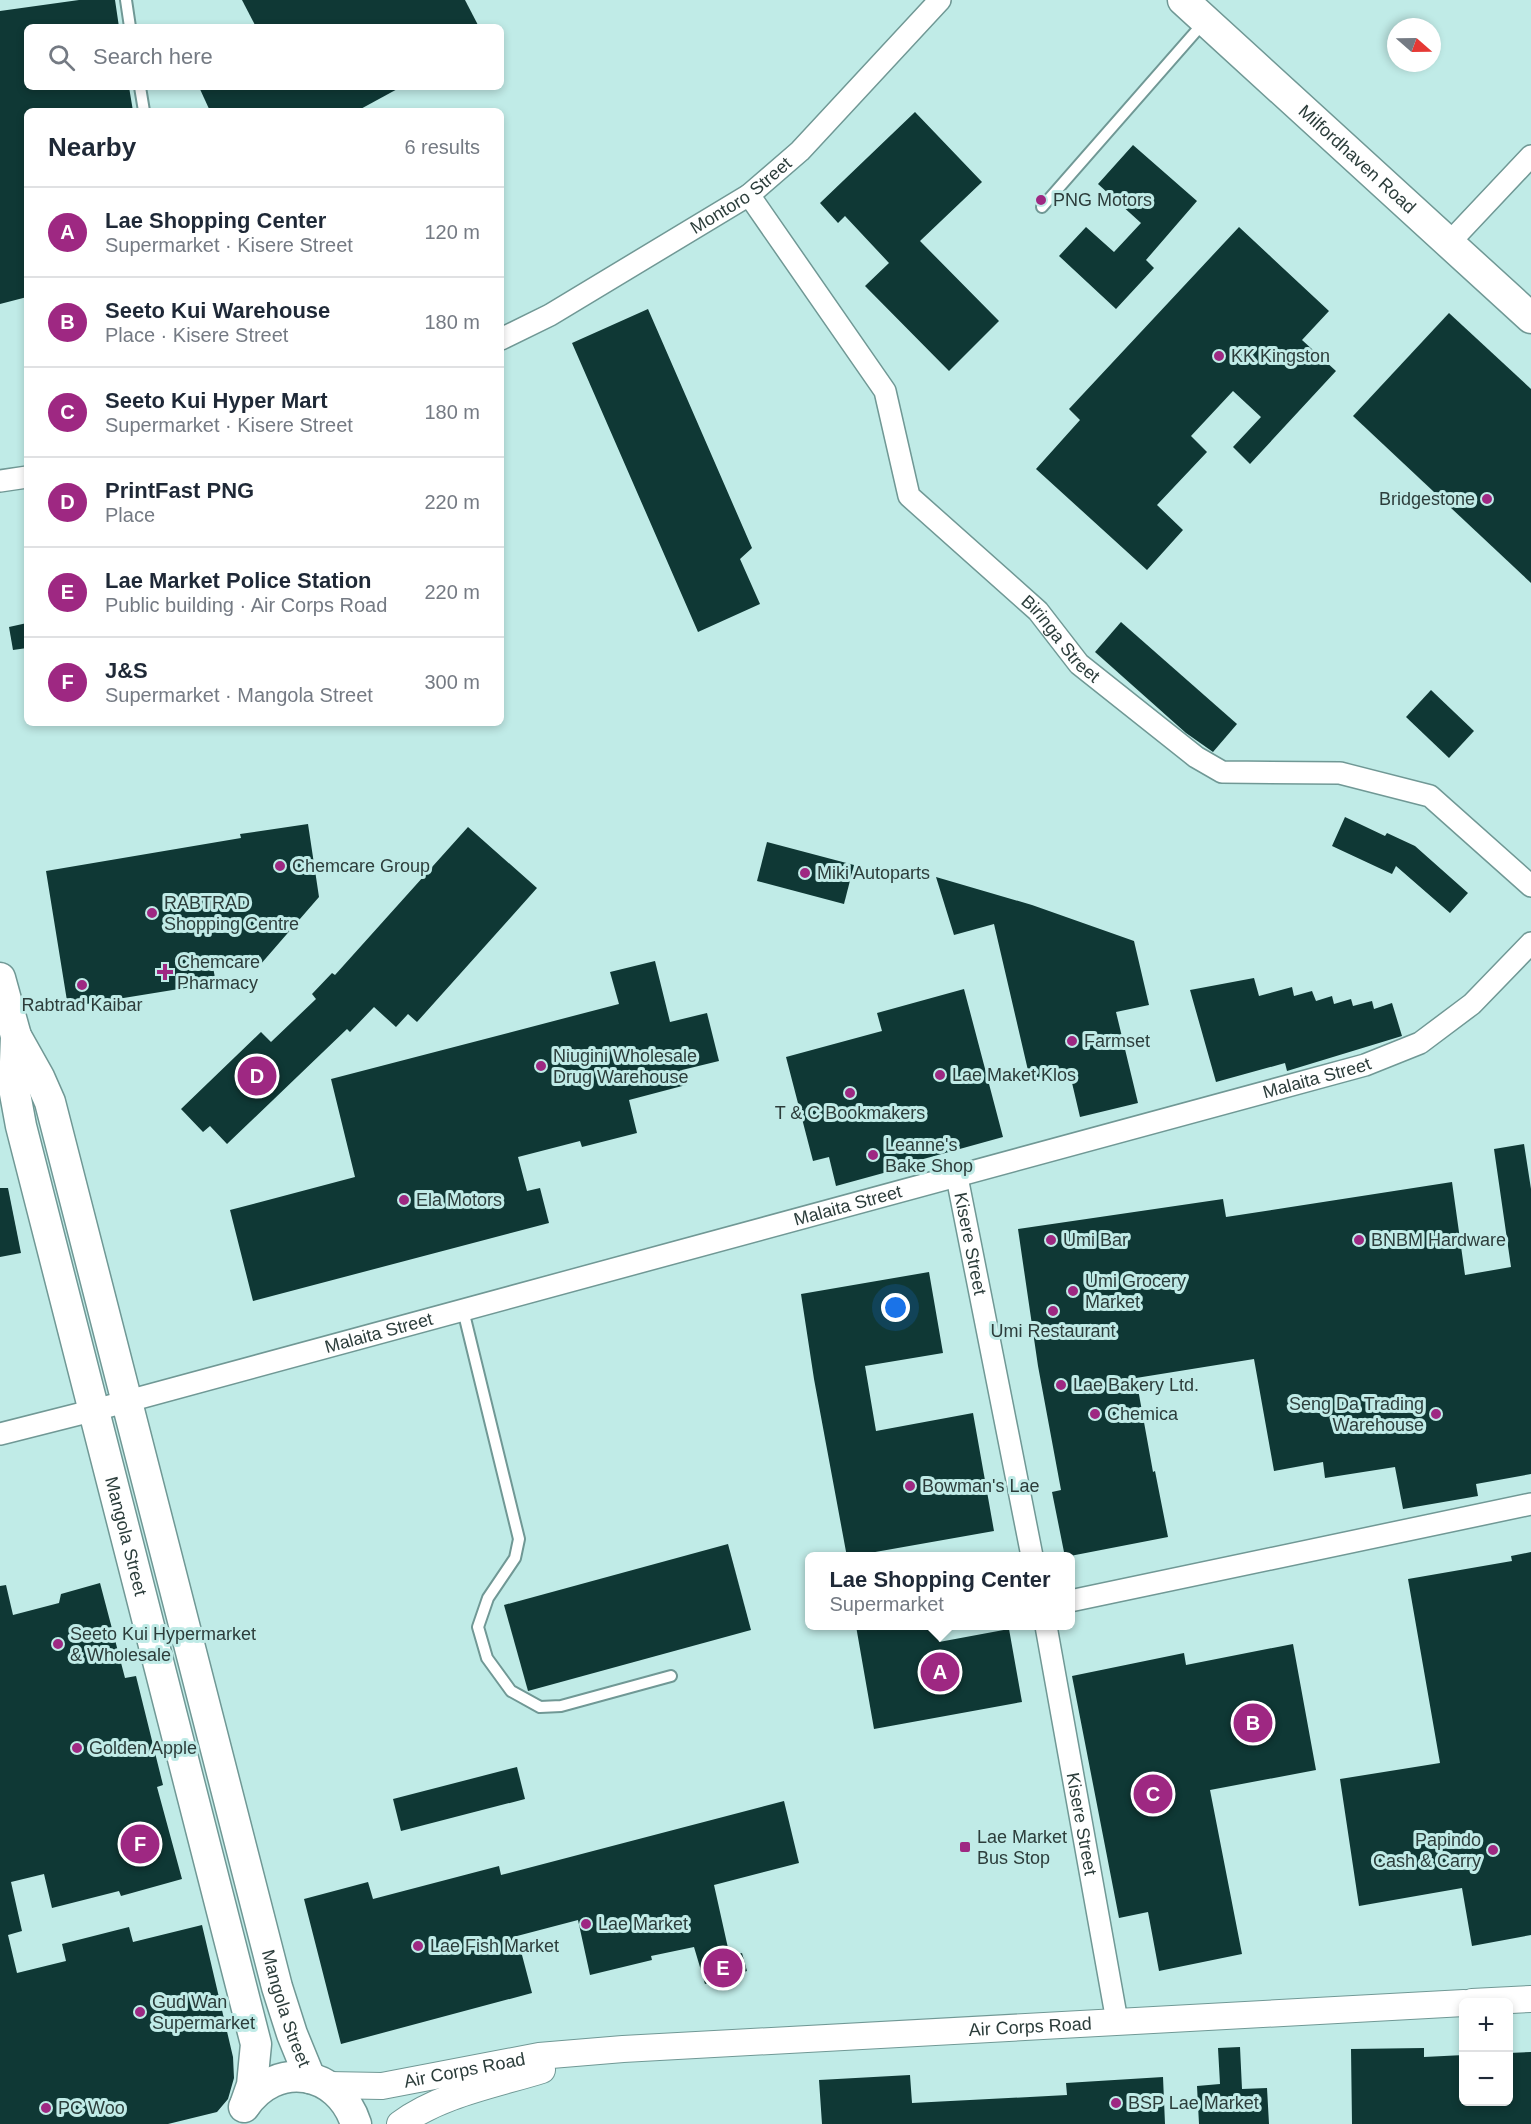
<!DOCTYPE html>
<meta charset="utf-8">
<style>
body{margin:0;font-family:Helvetica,sans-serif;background:#f6f6f7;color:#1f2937}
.controls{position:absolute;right:18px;bottom:18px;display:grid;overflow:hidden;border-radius:9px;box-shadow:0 3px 9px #0003}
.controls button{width:54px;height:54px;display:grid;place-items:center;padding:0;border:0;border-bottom:2px solid #e0e1e3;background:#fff;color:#1f2937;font:30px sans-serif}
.compass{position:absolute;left:1387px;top:18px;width:54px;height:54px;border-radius:50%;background:#fff;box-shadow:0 3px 9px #0003;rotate:110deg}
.you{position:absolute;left:896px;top:1308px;width:21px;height:21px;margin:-15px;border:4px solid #fff;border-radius:50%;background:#1a73e8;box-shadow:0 0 0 9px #1a73e833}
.badge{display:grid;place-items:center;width:39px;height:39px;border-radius:50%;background:#9e2882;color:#fff;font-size:20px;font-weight:700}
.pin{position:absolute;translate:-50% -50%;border:3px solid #fff;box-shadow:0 2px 6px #0006}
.popup{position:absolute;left:805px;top:1552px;width:270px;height:78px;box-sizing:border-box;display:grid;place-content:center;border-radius:9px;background:#fff;filter:drop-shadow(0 2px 4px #0005);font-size:20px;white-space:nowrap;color:#747a83}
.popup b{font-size:22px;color:#1f2937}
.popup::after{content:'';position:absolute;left:50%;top:100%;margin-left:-12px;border:12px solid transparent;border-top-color:#fff}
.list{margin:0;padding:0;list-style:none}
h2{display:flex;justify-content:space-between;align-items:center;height:78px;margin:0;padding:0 24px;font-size:26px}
h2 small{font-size:20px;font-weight:400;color:#747a83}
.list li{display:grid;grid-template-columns:39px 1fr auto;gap:18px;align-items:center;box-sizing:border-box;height:90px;padding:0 24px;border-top:2px solid #e0e1e3}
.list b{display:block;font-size:22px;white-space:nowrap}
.list p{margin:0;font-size:20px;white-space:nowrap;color:#747a83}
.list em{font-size:20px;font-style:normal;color:#747a83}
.icon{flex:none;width:33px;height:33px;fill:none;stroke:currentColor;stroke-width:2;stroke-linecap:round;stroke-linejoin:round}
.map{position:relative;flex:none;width:1531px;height:2124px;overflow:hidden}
.search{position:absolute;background:#fff;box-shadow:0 3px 9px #0003;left:24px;top:24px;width:480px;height:66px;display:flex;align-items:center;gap:15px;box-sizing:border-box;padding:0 21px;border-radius:9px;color:#747a83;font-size:22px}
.panel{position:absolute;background:#fff;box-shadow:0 3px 9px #0003;left:24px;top:108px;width:480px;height:618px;border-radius:9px}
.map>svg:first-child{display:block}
</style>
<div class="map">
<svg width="1531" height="2124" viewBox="0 0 1531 2124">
<rect width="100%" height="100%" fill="#c0ebe7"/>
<g fill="#0f3835">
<polygon points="79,0 115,0 119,27 27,27 27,87 129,87 133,111 27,111 27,297 0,304 0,11"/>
<polygon points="242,0 465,0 479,27 256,27"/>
<polygon points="199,87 401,87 357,111 210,111"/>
<polygon points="915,112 982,182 920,241 999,321 949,371 865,286 889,263 845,216 838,223 820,203"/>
<polygon points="1133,145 1197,201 1146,260 1154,268 1116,309 1059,256 1086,227 1114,252 1141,223 1098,184"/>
<polygon points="1239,227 1329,311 1302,340 1336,371 1250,464 1233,447 1261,417 1233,391 1191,436 1207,452 1157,505 1183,530 1147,570 1036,469 1080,420 1069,409"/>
<polygon points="648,309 752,548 740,559 760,604 698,632 572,343"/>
<polygon points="1449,313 1531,389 1531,583 1353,416"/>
<polygon points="1121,622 1237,724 1213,752 1186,733 1095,652"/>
<polygon points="27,623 27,648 13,650 9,627"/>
<polygon points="1431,690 1474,731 1449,758 1406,717"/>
<polygon points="1345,817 1385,836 1387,833 1415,846 1468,893 1450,913 1396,866 1392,874 1332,846"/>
<polygon points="308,824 319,897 260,965 259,955 212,962 216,983 68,1007 46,871 241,838 240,834"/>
<polygon points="468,827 537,888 417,1022 408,1014 396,1027 374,1007 350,1032 347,1029 227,1144 210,1126 203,1132 181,1109 261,1032 271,1042 316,999 312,994 332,973 335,975"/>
<polygon points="767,842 854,865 844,904 757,881"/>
<polygon points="936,877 1032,905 1134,941 1149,1005 1116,1012 1138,1103 1080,1117 1069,1070 1030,1079 994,924 954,935"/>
<polygon points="655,961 670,1022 707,1013 719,1061 682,1070 686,1085 629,1100 637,1133 582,1147 580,1141 518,1157 527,1191 540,1188 549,1223 253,1301 230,1210 355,1177 331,1079 619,1004 610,972"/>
<polygon points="1254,978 1259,996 1292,987 1294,996 1312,991 1316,1001 1332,996 1334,1004 1351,999 1353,1006 1372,1001 1374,1009 1392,1003 1402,1036 1287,1071 1285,1063 1216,1082 1190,990"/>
<polygon points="964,989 1003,1137 909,1163 909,1166 836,1186 829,1157 813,1161 786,1057 882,1031 877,1013"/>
<polygon points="1524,1144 1531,1189 1531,1474 1476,1484 1478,1496 1403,1509 1395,1467 1325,1478 1323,1462 1274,1471 1254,1359 1136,1378 1153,1472 1155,1471 1168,1537 1065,1557 1052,1492 1061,1490 1038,1366 1018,1229 1223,1199 1226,1217 1452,1182 1465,1275 1511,1267 1494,1149"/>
<polygon points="0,1188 8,1188 21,1253 0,1257"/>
<polygon points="929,1272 943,1353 865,1366 876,1431 973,1413 994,1531 847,1557 814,1379 801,1294"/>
<polygon points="728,1544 751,1630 528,1691 504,1605"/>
<polygon points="1531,1552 1531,1935 1472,1946 1462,1888 1359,1906 1340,1779 1440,1763 1408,1579 1512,1561 1511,1556"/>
<polygon points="100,1583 125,1678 136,1676 163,1785 157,1787 182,1879 121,1896 119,1891 52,1908 44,1874 11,1882 22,1931 8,1935 17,1973 66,1961 62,1944 129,1927 133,1942 202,1925 233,2057 234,2078 228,2099 217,2112 168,2124 0,2124 0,1586 6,1585 13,1615 59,1603 61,1594"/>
<polygon points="856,1626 936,1626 939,1642 1009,1629 1022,1702 874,1729"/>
<polygon points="1293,1644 1316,1770 1210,1790 1242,1954 1159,1971 1148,1912 1119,1918 1072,1676 1184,1653 1186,1665"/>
<polygon points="517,1767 525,1799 401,1831 393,1799"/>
<polygon points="784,1801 799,1863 714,1885 730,1957 742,1953 747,1971 705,1984 694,1947 651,1956 652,1960 590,1975 578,1920 517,1936 532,1993 341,2044 304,1899 368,1882 373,1899 499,1866 501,1875"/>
<polygon points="1240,2047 1242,2089 1267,2088 1269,2124 1199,2124 1197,2086 1220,2084 1218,2048"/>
<polygon points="1424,2048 1424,2057 1464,2055 1464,2102 1509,2102 1509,2053 1531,2052 1531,2124 1352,2124 1351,2049"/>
<polygon points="910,2075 912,2103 1067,2095 1066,2083 1163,2077 1165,2124 822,2124 819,2080"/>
</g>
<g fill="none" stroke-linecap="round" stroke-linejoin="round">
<defs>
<g id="service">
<polyline points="126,0 130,27"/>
<polyline points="140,87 144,111"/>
<polyline points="1042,207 1205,21"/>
<polyline points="463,1310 519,1539 515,1558 488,1598 478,1627 487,1658 511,1691 540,1707 561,1706 671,1676"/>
</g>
<g id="minor">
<path id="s1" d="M749,195L885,391L909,496L1038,611L1079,664L1196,757L1222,772L1340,773L1430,796L1531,886"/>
<polyline points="1449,243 1531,156"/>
<path id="s2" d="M501,339L550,315L749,195L800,151L940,0"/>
<polyline points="0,481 27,477"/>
<path id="s3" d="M957,1177L1032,1556"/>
<path id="s4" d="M0,1434L95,1410L1365,1065L1420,1043L1472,1004L1531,943"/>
<polyline points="1070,1601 1531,1504"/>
<path id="s5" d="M1046,1626L1117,2021"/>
</g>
<g id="tertiary">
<polyline points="1472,2002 1531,1999"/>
<path id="s6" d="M328,2085L382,2086L539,2056L623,2049L1464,2003"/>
<path d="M400,2124C441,2094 494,2085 542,2070"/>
</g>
<g id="secondary">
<path id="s7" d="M1183,0L1531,318"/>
<path id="s8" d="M0,978L16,1036L39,1077L50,1102L277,1987L292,2034L310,2078"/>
<path id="s9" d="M16,1036L14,1088L21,1126L256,2044L252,2085L245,2105"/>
<path d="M244,2107C276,2059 339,2070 356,2124"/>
</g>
</defs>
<use href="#service" stroke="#709895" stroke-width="14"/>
<use href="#minor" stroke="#709895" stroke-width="24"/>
<use href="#tertiary" stroke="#709895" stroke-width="28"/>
<use href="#secondary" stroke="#709895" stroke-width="33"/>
<use href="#service" stroke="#fff" stroke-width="10"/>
<use href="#minor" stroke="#fff" stroke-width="21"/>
<use href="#tertiary" stroke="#fff" stroke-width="26"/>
<use href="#secondary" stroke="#fff" stroke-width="30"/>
</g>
<g fill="#9e2882" stroke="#c0ebe7" stroke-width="2">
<circle cx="1041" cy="200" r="6"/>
<circle cx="1219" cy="356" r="6"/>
<circle cx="1487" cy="499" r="6"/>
<circle cx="280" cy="866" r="6"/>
<circle cx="805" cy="873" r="6"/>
<circle cx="152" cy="913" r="6"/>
<path d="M162 963h6v6h6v6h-6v6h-6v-6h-6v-6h6z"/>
<circle cx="82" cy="985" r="6"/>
<circle cx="1072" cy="1041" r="6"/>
<circle cx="541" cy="1066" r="6"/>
<circle cx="940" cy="1075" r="6"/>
<circle cx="850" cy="1093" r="6"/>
<circle cx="873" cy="1155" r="6"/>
<circle cx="404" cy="1200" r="6"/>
<circle cx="1051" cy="1240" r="6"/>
<circle cx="1359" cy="1240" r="6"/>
<circle cx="1073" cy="1291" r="6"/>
<circle cx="1053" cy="1311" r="6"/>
<circle cx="1061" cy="1385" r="6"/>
<circle cx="1095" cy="1414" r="6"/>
<circle cx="1436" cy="1414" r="6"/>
<circle cx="910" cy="1486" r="6"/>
<circle cx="58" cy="1644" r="6"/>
<circle cx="77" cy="1748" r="6"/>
<rect x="959" y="1841" width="12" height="12" rx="3"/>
<circle cx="1493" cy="1850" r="6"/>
<circle cx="586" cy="1924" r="6"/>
<circle cx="418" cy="1946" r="6"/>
<circle cx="140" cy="2012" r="6"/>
<circle cx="1116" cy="2103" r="6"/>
<circle cx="46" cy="2108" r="6"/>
</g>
<g text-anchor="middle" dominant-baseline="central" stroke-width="6" stroke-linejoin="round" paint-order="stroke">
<g font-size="18" fill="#2c3d3b" stroke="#c0ebe7">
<text stroke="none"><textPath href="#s7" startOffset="236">Milfordhaven Road</textPath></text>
<text stroke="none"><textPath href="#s2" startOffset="280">Montoro Street</textPath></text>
<text stroke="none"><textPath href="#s1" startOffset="555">Biringa Street</textPath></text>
<text stroke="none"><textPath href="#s4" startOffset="1364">Malaita Street</textPath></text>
<text stroke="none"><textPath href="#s4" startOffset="878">Malaita Street</textPath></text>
<text stroke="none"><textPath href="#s3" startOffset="68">Kisere Street</textPath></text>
<text stroke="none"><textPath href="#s4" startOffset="392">Malaita Street</textPath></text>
<text stroke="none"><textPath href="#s9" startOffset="514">Mangola Street</textPath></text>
<text stroke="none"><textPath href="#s5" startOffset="201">Kisere Street</textPath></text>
<text stroke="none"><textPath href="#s8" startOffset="1071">Mangola Street</textPath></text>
<text stroke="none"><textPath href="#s6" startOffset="706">Air Corps Road</textPath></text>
<text stroke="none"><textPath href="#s6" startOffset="138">Air Corps Road</textPath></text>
</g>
<g font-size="18" fill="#2c3d3b" stroke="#c0ebe7" text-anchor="start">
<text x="1053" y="200">PNG Motors</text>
<text x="1231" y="356">KK Kingston</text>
<text x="1475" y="499" text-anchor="end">Bridgestone</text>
<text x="292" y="866">Chemcare Group</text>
<text x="817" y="873">Miki Autoparts</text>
<text x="164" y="903">RABTRAD<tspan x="164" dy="21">Shopping Centre</tspan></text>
<text x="177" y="962">Chemcare<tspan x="177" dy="21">Pharmacy</tspan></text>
<text x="82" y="1005" text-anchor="middle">Rabtrad Kaibar</text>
<text x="1084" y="1041">Farmset</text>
<text x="553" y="1056">Niugini Wholesale<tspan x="553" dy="21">Drug Warehouse</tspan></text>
<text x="952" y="1075">Lae Maket Klos</text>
<text x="850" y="1113" text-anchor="middle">T &amp; C Bookmakers</text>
<text x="885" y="1145">Leanne's<tspan x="885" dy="21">Bake Shop</tspan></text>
<text x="416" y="1200">Ela Motors</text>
<text x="1063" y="1240">Umi Bar</text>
<text x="1371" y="1240">BNBM Hardware</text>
<text x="1085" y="1281">Umi Grocery<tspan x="1085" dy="21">Market</tspan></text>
<text x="1053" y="1331" text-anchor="middle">Umi Restaurant</text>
<text x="1073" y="1385">Lae Bakery Ltd.</text>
<text x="1424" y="1404" text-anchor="end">Seng Da Trading<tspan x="1424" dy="21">Warehouse</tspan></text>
<text x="1107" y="1414">Chemica</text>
<text x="922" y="1486">Bowman's Lae</text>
<text x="70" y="1634">Seeto Kui Hypermarket<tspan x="70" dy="21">&amp; Wholesale</tspan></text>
<text x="89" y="1748">Golden Apple</text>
<text x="977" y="1837">Lae Market<tspan x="977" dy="21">Bus Stop</tspan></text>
<text x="1481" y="1840" text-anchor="end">Papindo<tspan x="1481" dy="21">Cash &amp; Carry</tspan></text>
<text x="598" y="1924">Lae Market</text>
<text x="430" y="1946">Lae Fish Market</text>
<text x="152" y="2002">Gud Wan<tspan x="152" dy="21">Supermarket</tspan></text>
<text x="1128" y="2103">BSP Lae Market</text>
<text x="58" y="2108">PC Woo</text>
</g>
</g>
</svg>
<div class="controls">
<button>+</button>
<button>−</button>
</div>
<svg class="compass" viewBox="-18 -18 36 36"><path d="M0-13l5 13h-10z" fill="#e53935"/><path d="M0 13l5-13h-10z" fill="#747a83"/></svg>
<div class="you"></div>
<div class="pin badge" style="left:940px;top:1672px">A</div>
<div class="popup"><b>Lae Shopping Center</b>Supermarket</div>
<div class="pin badge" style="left:1253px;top:1723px">B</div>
<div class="pin badge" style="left:1153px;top:1794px">C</div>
<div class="pin badge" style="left:257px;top:1076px">D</div>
<div class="pin badge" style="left:723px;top:1968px">E</div>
<div class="pin badge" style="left:140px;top:1844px">F</div>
<div class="search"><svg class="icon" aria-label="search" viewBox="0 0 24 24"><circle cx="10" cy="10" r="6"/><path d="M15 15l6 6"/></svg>Search here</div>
<section class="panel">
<h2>Nearby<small>6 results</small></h2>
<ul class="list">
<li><span class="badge">A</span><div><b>Lae Shopping Center</b><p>Supermarket · Kisere Street</p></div><em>120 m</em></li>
<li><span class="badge">B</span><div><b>Seeto Kui Warehouse</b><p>Place · Kisere Street</p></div><em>180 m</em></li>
<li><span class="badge">C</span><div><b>Seeto Kui Hyper Mart</b><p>Supermarket · Kisere Street</p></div><em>180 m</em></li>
<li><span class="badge">D</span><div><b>PrintFast PNG</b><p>Place</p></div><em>220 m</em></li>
<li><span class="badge">E</span><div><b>Lae Market Police Station</b><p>Public building · Air Corps Road</p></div><em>220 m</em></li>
<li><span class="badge">F</span><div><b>J&amp;S</b><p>Supermarket · Mangola Street</p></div><em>300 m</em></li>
</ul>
</section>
</div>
